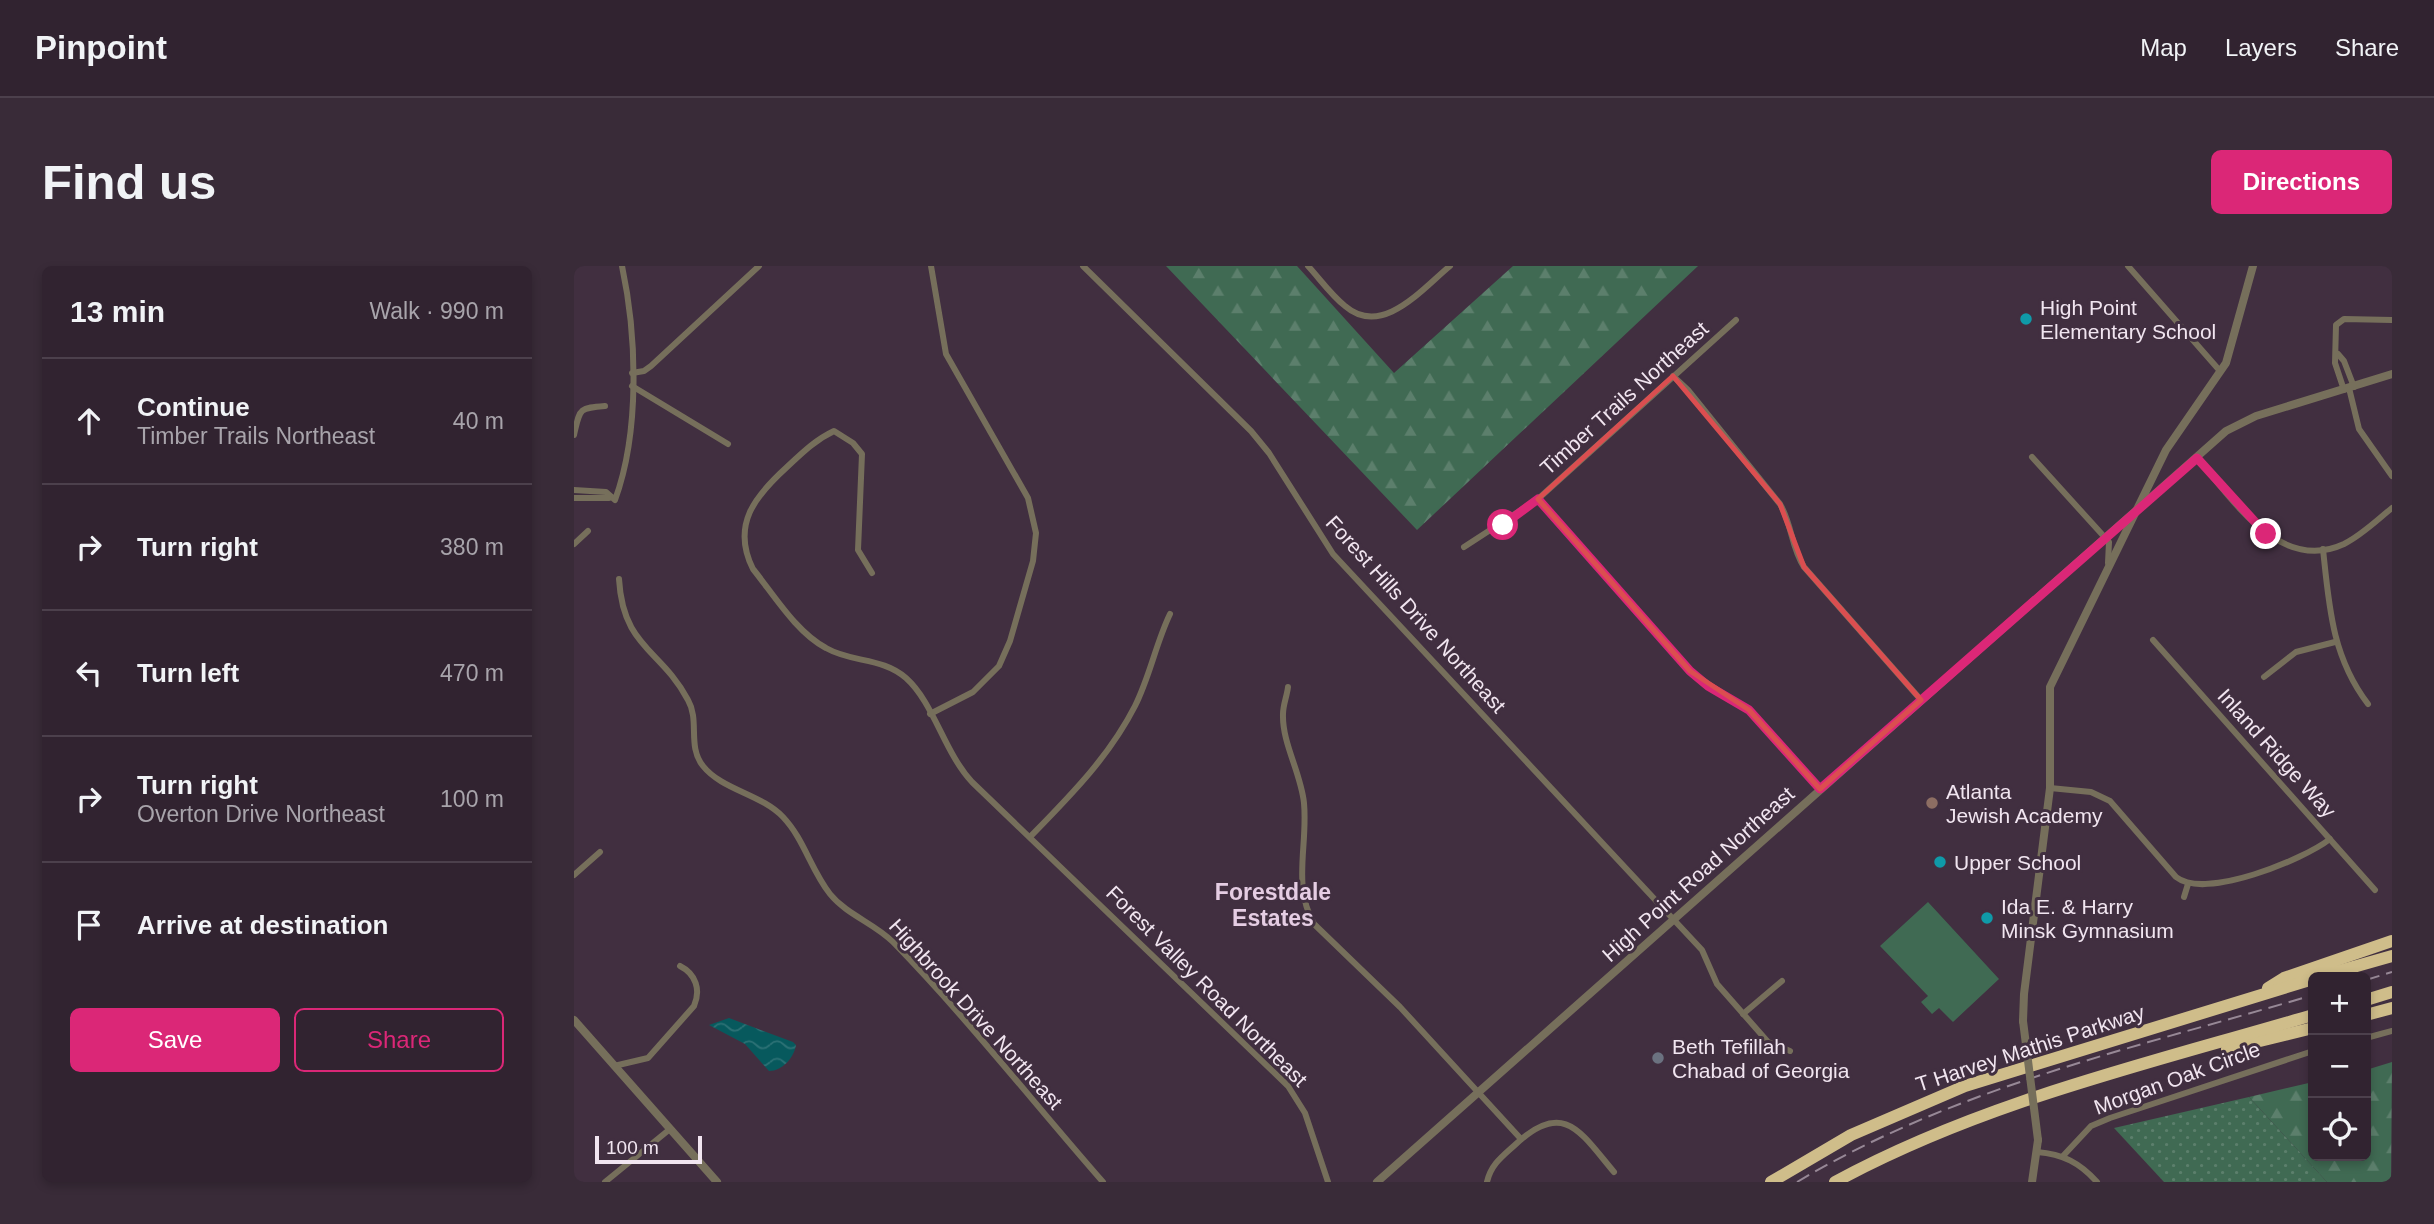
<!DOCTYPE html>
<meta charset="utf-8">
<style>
body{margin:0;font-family:Arial,sans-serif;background:#392b38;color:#f1f3f6}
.controls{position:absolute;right:21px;bottom:21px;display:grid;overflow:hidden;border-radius:10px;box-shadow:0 4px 10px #0003}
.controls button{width:63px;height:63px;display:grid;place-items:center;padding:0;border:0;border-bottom:2px solid #4c404c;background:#312330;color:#f1f3f6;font:35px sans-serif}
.scale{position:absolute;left:21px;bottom:18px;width:107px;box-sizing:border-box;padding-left:7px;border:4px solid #f1e5f0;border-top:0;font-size:19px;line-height:24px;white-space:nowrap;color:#f1e5f0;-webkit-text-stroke:5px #412f40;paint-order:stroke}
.stop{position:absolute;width:21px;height:21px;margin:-16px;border:5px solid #db2777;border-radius:50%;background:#fff}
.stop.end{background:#db2777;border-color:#fff;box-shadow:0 2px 7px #0008}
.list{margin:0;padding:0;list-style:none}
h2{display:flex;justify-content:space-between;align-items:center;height:91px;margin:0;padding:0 28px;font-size:30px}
h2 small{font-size:23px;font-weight:400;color:#a8a4ab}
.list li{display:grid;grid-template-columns:46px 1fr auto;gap:21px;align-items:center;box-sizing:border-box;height:126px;padding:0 28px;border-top:2px solid #4c404c}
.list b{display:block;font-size:26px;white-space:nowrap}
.list p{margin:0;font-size:23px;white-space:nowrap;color:#a8a4ab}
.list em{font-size:23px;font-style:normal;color:#a8a4ab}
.actions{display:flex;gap:14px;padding:21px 28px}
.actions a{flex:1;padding:16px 0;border:2px solid #db2777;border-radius:10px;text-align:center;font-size:24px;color:#db2777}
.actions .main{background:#db2777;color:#fff}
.icon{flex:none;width:38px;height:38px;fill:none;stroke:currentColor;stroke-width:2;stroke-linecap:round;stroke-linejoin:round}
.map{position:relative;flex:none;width:1818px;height:916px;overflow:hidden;border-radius:10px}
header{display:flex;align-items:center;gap:42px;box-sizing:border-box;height:98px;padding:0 35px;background:#312330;border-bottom:2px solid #4c404c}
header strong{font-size:33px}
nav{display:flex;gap:38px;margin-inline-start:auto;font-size:24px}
.intro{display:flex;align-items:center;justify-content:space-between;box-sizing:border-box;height:168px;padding:0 42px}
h1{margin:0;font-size:49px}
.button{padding:18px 32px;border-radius:10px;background:#db2777;color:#fff;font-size:24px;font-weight:700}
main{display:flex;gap:42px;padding:0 42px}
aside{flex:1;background:#312330;border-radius:10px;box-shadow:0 4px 10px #0003}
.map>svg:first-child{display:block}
</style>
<header>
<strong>Pinpoint</strong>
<nav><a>Map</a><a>Layers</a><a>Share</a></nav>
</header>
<div class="intro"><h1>Find us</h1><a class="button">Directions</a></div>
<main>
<aside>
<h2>13 min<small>Walk · 990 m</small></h2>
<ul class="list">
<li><svg class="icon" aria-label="ahead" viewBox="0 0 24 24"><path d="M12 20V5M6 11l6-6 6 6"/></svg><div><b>Continue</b><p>Timber Trails Northeast</p></div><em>40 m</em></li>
<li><svg class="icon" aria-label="right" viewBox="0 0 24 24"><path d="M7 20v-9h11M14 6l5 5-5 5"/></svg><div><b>Turn right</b></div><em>380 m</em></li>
<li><svg class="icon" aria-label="left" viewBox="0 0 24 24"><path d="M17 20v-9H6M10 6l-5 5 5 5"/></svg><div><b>Turn left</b></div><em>470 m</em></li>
<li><svg class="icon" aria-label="right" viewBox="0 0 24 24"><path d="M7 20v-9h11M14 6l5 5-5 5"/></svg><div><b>Turn right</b><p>Overton Drive Northeast</p></div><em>100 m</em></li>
<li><svg class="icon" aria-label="arrive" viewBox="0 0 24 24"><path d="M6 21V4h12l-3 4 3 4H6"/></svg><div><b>Arrive at destination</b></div></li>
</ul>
<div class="actions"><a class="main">Save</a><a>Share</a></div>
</aside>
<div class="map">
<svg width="1818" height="916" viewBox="0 0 1818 916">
<defs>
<pattern id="forest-firs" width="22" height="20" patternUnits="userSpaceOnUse" patternTransform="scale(1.75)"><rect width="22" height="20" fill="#406a53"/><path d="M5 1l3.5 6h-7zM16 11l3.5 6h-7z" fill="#5c7f6c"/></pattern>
<pattern id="park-dots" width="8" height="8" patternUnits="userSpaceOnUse" patternTransform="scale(1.75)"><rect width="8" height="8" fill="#406a53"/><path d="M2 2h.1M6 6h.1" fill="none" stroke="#5c7f6c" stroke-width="1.8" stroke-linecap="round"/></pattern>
<pattern id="water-waves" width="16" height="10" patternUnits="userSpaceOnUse" patternTransform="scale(1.75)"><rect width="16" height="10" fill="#07595d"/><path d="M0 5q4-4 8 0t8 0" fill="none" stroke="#2c7175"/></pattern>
</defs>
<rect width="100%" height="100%" fill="#412f40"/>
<polygon fill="#406a53" points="1354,636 1425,713 1379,756 1365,742 1358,748 1347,736 1354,730 1306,680"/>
<g fill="url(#forest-firs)">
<polygon points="592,0 723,0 820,107 939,0 1124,0 843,264"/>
<polygon points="1818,796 1817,916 1753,916 1675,831 1739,816 1739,890 1792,890 1792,804"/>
</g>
<polygon fill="url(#park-dots)" points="1675,831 1753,916 1590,916 1540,862"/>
<path fill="url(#water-waves)" d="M155,752L219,776L222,779C220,792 208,805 195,805L171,778L135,759Z"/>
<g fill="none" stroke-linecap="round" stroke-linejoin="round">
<g stroke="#766f5b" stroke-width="6">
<polyline points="509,0 677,165 695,187 759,288 1128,684 1143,718 1194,776 1216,785"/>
<path d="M734,0C746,13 757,29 771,40C808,72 848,23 876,0"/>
<polyline points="1554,0 1646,105"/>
<polyline points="1764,88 1770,95 1780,121"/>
<polyline points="58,107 70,105 77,100 185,0"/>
<path d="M1099,110L1114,124L1206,238C1218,258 1217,281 1230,301L1347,434"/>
<polyline points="58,120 154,178"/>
<polyline points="1775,122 1785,163 1818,210"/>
<polyline points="1770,124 1761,97 1762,59 1770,53 1818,54"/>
<path d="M0,169C6,143 4,142 31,140"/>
<polyline points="1458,191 1535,276 1534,297"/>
<path d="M1623,192C1658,232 1705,308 1770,278C1788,269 1803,254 1818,242"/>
<path d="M0,224L32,226L41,234C66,166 63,70 48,0"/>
<polyline points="0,232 35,232"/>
<polyline points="964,233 1116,405 1134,420 1175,444 1246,523"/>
<polyline points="0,278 14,265"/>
<polyline points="890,281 964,233 1162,54"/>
<path d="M1749,283C1755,340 1758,391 1794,438"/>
<path d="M298,307L284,284L288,188L279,177L260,165C241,174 228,187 213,201C181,230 157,259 179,303C200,329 222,366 252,382C278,397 308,391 332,412C360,437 370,486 398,516L714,820L731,847L754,916"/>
<path d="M45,313C49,382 87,383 114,434C126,455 113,480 129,500C148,524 187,528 209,551C230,573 237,604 256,628C273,649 300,657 319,676C393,752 459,836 529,916"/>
<polyline points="1579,374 1801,624"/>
<polyline points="1690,411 1722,386 1761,376"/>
<path d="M714,421C713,430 709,439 709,448C708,477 727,507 730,537C734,580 718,619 740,658L826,741L947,873"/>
<polyline points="356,448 399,426 425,400 436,375 459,295 462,267 454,232 372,88 357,0"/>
<path d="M1476,522L1517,526L1536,535L1602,611C1631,634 1729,594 1756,573"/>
<path d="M456,571C496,530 535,491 561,440C576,410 582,377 596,348"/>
<polyline points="0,609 26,586"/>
<polyline points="1610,631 1614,618"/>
<polyline points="1169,748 1208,715"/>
<polyline points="1792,772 1818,765"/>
<path d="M40,800L74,792L120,740C127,724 122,708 106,700"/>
<path d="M1463,886C1489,888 1506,897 1523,916"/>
<polyline points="1489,890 1517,860 1536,852 1739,785"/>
<polyline points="31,916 96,863"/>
<path d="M913,916C917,898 929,890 942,878C990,833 1007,867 1040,906"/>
</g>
<g stroke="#766f5b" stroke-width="8">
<polyline points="0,754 143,916"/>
<polyline points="1449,755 1450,728 1476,522 1476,421 1592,184 1652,97 1679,0"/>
<polyline points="803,916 1652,165 1682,150 1818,108"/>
<polyline points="1458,916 1464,874"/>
</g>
<g stroke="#cfbd8a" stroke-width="12">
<polyline points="1744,711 1818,690"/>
<polyline points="1694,722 1710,712 1818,675"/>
<polyline points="1792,734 1818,726"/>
<polyline points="1792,749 1818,742"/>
<polyline points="1653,783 1739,762"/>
<polyline points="1197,916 1277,869 1391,820 1739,713"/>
<path d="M1261,916C1410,835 1577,797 1739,749"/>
</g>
<g stroke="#978896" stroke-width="2" stroke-dasharray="14 7" stroke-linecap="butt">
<polyline points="1792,714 1818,706"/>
<path d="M1223,916C1382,821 1564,781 1739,729"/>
</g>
<polyline stroke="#766f5b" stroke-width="8" points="1449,755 1464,874"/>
</g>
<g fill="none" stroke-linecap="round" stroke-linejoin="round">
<polyline stroke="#db2777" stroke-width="9" points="929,259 964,233 1116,405 1134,420 1175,444 1246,523 1623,192 1692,268"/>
</g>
<path fill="none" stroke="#db4e50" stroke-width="5" stroke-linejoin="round" d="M1099,110L1206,238L1230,301L1347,434L1246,523L1175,444L1116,405L964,233Z"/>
<g fill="#0f9aa8" stroke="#412f40" stroke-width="2.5">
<circle cx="1452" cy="53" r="7"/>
<circle cx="1366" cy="596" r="7"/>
<circle cx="1413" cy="652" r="7"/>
</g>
<circle fill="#8d6e63" stroke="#412f40" stroke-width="2.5" cx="1358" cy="537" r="7"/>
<circle fill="#6b7280" stroke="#412f40" stroke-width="2.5" cx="1084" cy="792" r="7"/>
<g text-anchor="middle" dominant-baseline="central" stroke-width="6" stroke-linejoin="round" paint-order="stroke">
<g font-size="21" fill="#f1e5f0" stroke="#412f40" text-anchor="start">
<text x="1466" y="41">High Point<tspan x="1466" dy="24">Elementary School</tspan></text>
<text x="1372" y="525">Atlanta<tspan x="1372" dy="24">Jewish Academy</tspan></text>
<text x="1380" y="596">Upper School</text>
<text x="1427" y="640">Ida E. &amp; Harry<tspan x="1427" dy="24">Minsk Gymnasium</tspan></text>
<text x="1098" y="780">Beth Tefillah<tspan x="1098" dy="24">Chabad of Georgia</tspan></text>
</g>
<g font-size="21" fill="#f1e5f0" stroke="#412f40">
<text transform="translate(1050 132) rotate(-42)">Timber Trails Northeast</text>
<text transform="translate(842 348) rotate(48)">Forest Hills Drive Northeast</text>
<text transform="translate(1703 487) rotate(48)">Inland Ridge Way</text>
<text transform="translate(1124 608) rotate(-42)">High Point Road Northeast</text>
<text transform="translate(633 720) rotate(45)">Forest Valley Road Northeast</text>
<text transform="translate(402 748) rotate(48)">Highbrook Drive Northeast</text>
<text transform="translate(1456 782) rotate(-18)">T Harvey Mathis Parkway</text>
<text transform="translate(1603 812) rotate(-20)">Morgan Oak Circle</text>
</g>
<g font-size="23" font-weight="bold" fill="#e5cde3" stroke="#412f40">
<text x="699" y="626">Forestdale<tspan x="699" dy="26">Estates</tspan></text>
</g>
</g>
</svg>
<div class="controls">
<button>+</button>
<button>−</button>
<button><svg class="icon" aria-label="locate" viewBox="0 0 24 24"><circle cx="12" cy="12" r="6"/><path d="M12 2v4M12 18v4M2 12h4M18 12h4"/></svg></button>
</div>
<div class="scale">100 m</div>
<div class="stop" style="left:929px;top:259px"></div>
<div class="stop end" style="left:1692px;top:268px"></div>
</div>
</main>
